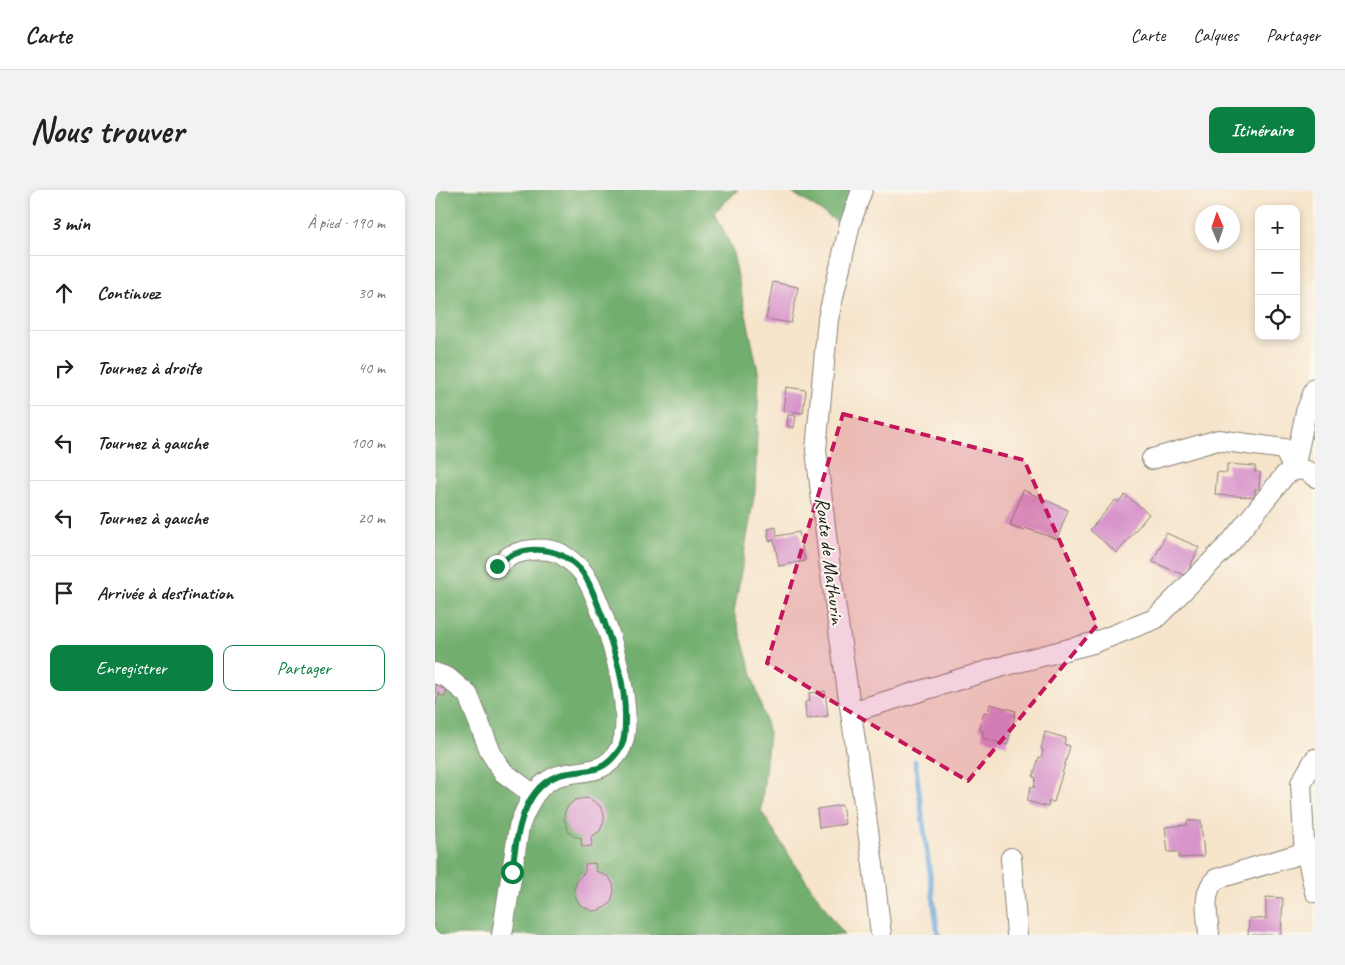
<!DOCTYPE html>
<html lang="fr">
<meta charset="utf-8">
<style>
body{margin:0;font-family:Caveat,sans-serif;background:#f2f2f2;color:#222}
.controls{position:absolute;right:15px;top:15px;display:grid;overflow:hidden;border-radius:10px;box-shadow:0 2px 8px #0003}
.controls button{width:45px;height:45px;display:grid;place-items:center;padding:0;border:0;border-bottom:1px solid #e0e0e0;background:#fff;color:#222;font:25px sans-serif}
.compass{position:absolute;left:760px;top:15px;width:45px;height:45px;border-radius:50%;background:#fff;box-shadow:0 2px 8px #0003;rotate:358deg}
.stop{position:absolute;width:15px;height:15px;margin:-11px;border:4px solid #0b8043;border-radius:50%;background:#fff}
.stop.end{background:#0b8043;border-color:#fff;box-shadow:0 1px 5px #0008}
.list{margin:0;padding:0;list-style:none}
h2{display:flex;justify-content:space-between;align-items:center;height:65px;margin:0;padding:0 20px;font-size:21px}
h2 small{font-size:16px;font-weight:400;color:#767676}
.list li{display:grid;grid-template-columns:32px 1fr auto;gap:15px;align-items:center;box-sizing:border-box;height:75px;padding:0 20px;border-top:1px solid #e0e0e0}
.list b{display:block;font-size:19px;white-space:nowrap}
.list em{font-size:16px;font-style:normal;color:#767676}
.actions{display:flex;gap:10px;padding:15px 20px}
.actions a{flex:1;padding:11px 0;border:1px solid #0b8043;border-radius:10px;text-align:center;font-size:18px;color:#0b8043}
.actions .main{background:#0b8043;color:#fff}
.icon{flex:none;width:28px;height:28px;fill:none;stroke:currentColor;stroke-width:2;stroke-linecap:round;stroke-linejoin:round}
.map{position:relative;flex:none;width:880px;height:745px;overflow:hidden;border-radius:10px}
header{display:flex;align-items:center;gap:30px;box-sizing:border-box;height:70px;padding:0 25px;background:#fff;border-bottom:1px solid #e0e0e0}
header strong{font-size:24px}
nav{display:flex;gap:28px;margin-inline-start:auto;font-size:18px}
.intro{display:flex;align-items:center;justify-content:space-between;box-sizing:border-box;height:120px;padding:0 30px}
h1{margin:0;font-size:35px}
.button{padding:12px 22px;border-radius:10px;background:#0b8043;color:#fff;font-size:18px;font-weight:700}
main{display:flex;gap:30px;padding:0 30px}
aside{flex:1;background:#fff;border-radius:10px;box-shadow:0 2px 8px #0003}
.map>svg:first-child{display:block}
</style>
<header>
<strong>Carte</strong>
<nav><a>Carte</a><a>Calques</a><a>Partager</a></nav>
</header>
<div class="intro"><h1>Nous trouver</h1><a class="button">Itinéraire</a></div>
<main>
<aside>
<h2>3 min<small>À pied · 190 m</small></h2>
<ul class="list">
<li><svg class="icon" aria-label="ahead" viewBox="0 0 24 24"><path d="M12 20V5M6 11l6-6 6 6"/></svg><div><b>Continuez</b></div><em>30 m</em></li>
<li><svg class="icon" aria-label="right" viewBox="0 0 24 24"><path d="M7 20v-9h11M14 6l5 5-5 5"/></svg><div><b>Tournez à droite</b></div><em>40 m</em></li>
<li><svg class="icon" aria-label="left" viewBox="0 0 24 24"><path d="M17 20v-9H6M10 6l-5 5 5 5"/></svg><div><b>Tournez à gauche</b></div><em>100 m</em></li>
<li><svg class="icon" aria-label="left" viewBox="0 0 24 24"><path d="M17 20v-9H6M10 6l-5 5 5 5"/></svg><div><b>Tournez à gauche</b></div><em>20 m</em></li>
<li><svg class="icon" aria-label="arrive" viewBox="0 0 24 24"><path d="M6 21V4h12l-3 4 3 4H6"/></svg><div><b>Arrivée à destination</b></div></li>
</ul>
<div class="actions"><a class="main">Enregistrer</a><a>Partager</a></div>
</aside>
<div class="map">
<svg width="880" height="745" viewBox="0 0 880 745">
<rect width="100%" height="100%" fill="#fbf7ec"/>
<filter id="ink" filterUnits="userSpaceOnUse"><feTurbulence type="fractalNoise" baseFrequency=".02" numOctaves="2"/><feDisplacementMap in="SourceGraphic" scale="10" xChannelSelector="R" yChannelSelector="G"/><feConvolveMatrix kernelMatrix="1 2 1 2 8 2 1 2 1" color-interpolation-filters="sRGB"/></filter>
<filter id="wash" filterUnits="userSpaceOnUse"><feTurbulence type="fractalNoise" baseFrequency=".0096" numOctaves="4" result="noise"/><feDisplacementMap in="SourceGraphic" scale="20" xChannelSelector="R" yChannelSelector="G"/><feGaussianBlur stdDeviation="1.12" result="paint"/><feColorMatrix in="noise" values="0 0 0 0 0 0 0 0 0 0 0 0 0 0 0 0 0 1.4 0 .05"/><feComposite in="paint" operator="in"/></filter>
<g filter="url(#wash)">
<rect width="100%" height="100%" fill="#f6e4cb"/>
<g fill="#72af6e" stroke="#476645">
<polygon points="0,0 303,0 280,22 297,59 324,186 320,301 299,422 334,543 326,621 359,673 409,745 0,745"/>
<polygon points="353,0 419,0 406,34"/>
</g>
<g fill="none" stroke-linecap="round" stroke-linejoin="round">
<polyline stroke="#6ca7dd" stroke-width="5" points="480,571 503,745"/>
</g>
<g id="blocks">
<g fill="#d895cb">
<polygon points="338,92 363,97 356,133 331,129"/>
<polygon points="351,197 371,200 368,223 348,221"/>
<polygon points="353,225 361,226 359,238 352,236"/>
<polygon points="792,274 820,276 820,282 825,282 824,299 820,299 820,307 780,305 782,282 792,283"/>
<polygon points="588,300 633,320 622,349 590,338 589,341 575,336"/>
<polygon points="690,305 714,324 682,363 655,340 680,310 683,312"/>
<polygon points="341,337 342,346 364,342 370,371 344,376 339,350 334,351 333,344 334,344 333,339"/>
<polygon points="731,343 764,357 751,386 718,372"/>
<polygon points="0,494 7,495 6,498 12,499 10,507 4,505 4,502 1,515"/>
<polygon points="390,501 393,526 371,529 370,512 375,511 374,503"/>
<polygon points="555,514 581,521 572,555 547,548 548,541 544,539 549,522 553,523"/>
<polygon points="610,542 631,548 629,554 635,556 619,612 614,611 613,617 592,611 596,596 599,598 601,588 598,587 604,567 606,568 608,560 606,559"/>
<polygon points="151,608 157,610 165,616 169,624 169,631 165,641 156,647 157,656 147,657 146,648 138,646 133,641 129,628 130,621 134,615 140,610"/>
<polygon points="407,615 410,634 384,638 382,619"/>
<polygon points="752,631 766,631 769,666 744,668 744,662 733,662 730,637 752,635"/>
<polygon points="160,673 161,681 174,687 178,694 179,701 176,712 171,717 164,720 157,721 145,715 140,707 139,700 142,690 150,682 150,674"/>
<polygon points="831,707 848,708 846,745 813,745 814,728 831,729"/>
</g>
</g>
</g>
<g filter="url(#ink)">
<use href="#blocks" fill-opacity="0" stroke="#898074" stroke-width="1"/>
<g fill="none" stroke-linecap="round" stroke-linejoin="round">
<defs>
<g id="minor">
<polyline points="427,0 415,34 393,129 381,260 395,378 438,675 446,745"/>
<polyline points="717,269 783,250 849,259 859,279"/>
<polyline points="859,279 871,222 880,199"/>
<path d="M62,376C67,373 72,367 77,365C92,359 112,357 126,364C134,369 143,376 149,384C169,415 204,525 185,559C168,589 142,577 118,588C99,598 91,618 84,637L67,745"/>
<polyline points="0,483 13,488 33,505 56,563 68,582 99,605"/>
<path d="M416,522L572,475L658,453L720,429L796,352L850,285C861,278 870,277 880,287"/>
<polyline points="880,569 866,593 869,651 880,702"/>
<polyline points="576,668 582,745"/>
<path d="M774,745C773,726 766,703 781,689L871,662"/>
</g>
</defs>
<use href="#minor" stroke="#898074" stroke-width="22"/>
<use href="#minor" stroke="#fff" stroke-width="20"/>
</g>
</g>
<g fill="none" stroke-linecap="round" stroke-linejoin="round" filter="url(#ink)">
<path stroke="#0b8043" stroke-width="6" d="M62,376C67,373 72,367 77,365C93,358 113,358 128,366C135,370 144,377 148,383C157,396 162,414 168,428C180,463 191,494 190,531C190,540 190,553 184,560C167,585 153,579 128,584C87,594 81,648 77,682"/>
</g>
<path fill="#c2185b" fill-opacity="0.2" stroke="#c2185b" stroke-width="4" stroke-dasharray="10 6" stroke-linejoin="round" d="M408,224L589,270L662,435L533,591L332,473Z"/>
<g text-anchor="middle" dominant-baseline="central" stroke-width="4" stroke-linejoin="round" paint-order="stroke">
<g font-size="20" fill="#1c1c1c" stroke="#fbf7ec">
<text transform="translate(395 371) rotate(83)">Route de Mathurin</text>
</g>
</g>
</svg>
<div class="controls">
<button>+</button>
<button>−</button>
<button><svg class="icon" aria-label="locate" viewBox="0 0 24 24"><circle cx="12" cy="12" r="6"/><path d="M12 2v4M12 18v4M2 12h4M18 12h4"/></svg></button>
</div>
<svg class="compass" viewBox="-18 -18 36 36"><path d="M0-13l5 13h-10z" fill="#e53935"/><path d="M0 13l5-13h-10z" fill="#767676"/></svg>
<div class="stop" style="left:77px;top:682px"></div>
<div class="stop end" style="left:62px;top:376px"></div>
</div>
</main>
